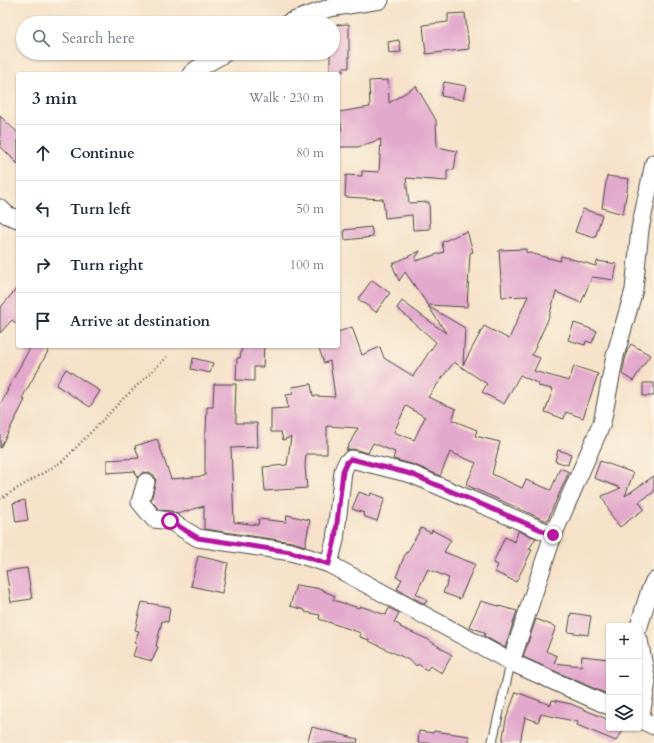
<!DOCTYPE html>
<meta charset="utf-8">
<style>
body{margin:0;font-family:Cardo,serif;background:#f6f6f7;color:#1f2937}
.controls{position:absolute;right:12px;bottom:12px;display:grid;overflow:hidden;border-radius:4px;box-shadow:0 1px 3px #0004}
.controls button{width:36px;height:36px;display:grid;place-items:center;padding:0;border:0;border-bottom:1px solid #e0e1e3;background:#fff;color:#1f2937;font:20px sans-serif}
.stop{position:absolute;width:12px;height:12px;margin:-9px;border:3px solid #b5179e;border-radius:50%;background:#fff}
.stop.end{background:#b5179e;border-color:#fff;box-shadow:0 1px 4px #0008}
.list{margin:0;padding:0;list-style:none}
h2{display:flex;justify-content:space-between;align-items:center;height:52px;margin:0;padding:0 16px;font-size:17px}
h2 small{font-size:13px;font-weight:400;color:#747a83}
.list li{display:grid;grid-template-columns:26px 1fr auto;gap:12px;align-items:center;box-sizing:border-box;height:56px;padding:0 16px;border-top:1px solid #e0e1e3}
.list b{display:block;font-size:15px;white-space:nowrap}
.list em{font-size:13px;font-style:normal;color:#747a83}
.icon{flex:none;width:22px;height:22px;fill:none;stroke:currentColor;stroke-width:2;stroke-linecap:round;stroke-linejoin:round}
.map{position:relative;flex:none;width:654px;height:743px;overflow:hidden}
.search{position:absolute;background:#fff;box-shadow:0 1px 3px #0004;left:16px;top:16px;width:324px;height:44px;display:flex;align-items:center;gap:10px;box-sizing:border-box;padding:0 14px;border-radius:22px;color:#747a83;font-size:15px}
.panel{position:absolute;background:#fff;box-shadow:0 1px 3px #0004;left:16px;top:72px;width:324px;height:276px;border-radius:4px}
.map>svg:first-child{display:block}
</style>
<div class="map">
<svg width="654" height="743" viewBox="0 0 654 743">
<rect width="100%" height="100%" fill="#fcf5e5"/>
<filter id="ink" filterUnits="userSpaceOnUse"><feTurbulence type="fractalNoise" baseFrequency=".025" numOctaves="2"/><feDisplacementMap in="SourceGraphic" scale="8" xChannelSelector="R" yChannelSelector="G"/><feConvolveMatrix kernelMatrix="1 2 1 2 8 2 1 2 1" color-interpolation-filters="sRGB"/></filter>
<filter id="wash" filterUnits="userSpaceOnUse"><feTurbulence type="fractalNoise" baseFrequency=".012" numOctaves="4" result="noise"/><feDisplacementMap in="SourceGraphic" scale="16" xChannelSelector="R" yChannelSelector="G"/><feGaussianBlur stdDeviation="0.9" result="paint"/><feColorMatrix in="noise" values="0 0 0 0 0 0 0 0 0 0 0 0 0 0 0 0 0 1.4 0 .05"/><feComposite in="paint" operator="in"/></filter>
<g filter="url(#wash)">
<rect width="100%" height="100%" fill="#f6e2c9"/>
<g id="blocks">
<g fill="#e3a9cc" fill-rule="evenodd">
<polygon points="465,13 469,49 426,54 423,25 448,22 448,14"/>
<polygon points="349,24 349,68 343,68 343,72 330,72 330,53 333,53 333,25"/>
<polygon points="399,40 401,52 389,53 388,42"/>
<polygon points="388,80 389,103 416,86 436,120 437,147 457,151 454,170 447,170 447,181 406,178 409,203 429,202 430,229 413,230 412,215 385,218 383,199 345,197 346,175 362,176 362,171 379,172 381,139 358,147 338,147 338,130 342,130 339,112 370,107 369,81"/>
<polygon points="444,82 466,86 463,100 441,96"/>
<polygon points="0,116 18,133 18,164 0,146"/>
<polygon points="607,176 629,179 623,214 602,208"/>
<polygon points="583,209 602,215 595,238 575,232"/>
<polygon points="371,227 373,237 345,240 344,230"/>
<polygon points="467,231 473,252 470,253 467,307 428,305 405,272 399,281 392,264 420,251 415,259 416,261 444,252 442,242"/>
<path d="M526,249V252L560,261L561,256L596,266L597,261L617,264L614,280L592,277L581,303L556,292L549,317L532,355L540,358L534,371L569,381L574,366L598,374L583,418L566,412L564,419L545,412L553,389L538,386L539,384L520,375L504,404L482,392L487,384L454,362L428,397L456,409L452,420L477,430L475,436L500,442L492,474L522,488L526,480L551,490L560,468L569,472L547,521L466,485L476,463L450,452L440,476L415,465L393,459L395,452L373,443L368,453L353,449L346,450L358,428L327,426V454H306L305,467L307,488L265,491L263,467L287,465L291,437L283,440L281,432H271V409L288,408L286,395L293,394L292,387L311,384L313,396L335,397L330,361L324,363L318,346H338V332L352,327L362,355L380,347L384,358L413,376L436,342L397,308L402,301L447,334L428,306L465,328L463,365L484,326L509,339L528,296L502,297L499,250ZM406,406L425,417L414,440L394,432Z"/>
<polygon points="372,280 390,293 376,312 358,299"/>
<polygon points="18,287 18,325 12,320 0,333 0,308"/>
<polygon points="574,323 597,331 592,343 586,341 585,345 568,340"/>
<polygon points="631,344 650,355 633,381 622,374 627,351"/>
<polygon points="31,346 51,346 22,398 25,400 0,448 0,405 8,390 7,390"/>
<polygon points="242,346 264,346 263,367 254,367 254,381 236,380 237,358 240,358"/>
<polygon points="193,358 213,363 210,373 191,369"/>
<polygon points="66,369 100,391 90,407 56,385"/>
<rect x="643" y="383" width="11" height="13"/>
<polygon points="214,384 236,384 235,414 236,414 236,423 257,423 258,447 231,448 234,522 258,525 259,519 286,522 287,515 310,520 305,546 292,542 204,529 204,506 177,514 171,511 159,510 151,500 156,480 154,475 149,473 143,472 137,478 135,471 107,473 107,460 139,458 135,446 157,439 171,479 205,476 205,433 206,432 207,407 213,407"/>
<polygon points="558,450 571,454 568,465 555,461"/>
<polygon points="600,461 631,472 633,474 625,496 654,476 654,492 639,502 644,509 620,527 611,515 602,496 621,488 594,478"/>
<polygon points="359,492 370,496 371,493 385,498 377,521 363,516 364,513 352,509"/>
<polygon points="25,500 28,520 16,522 13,503"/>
<polygon points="421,528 431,533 432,530 451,540 444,552 475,564 460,599 443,593 449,578 428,569 416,594 427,599 425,604 397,589 402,579 396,577 406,552 407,553"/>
<polygon points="518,531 536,538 529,549 532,550 516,582 495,572 498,565 493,563 505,537 515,542"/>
<polygon points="198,556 228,563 222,593 191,586"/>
<polygon points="27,568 32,599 11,602 6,571"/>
<polygon points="296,585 322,589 322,590 335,596 333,600 359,608 360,606 386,615 389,608 399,613 394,622 401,626 400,627 427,639 452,655 442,673 430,666 427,670 418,664 417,666 407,659 369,641 369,640 360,637 361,633 319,619 320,615 305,612 305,610 290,606"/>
<polygon points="481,601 517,611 505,648 484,636 485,633 469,626"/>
<polygon points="142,602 170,607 168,622 162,621 156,646 158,647 152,661 133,656 137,644 134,643 139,631 135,630"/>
<polygon points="571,613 591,616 588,635 568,632"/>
<polygon points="536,619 556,627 546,651 557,656 554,663 581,666 582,656 609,659 609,695 523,657"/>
<polygon points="516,692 551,705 552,700 571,704 609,720 609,728 625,728 616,741 577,725 578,722 541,714 538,722 525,717 520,743 502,743 506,719"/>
<polygon points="312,727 358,739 357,743 307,743"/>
<polygon points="419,731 433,733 434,731 469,736 469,743 418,743"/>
</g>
</g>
</g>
<g filter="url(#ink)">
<use href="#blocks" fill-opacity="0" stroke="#494643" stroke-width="1"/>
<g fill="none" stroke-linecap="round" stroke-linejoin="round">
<defs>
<polyline id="service" points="492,743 511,662"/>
<g id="minor">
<polyline points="288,23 329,8 380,0"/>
<polyline points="191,74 197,69 225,53"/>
<polyline points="0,208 7,215 18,219"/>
<polyline points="146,482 140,502 154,519 170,521 198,538 291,552 329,564 511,662 609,706"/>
<polyline points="329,564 335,540 343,471 347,462 351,459 411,474 553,535"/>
<polyline points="639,626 649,593 654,581"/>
<polyline points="639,640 647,682 640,720"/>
<polyline points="511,662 553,535 602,423 615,356 634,290 640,229 654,163"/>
<polyline points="639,719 654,726"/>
</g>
</defs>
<use href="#service" stroke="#494643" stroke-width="10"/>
<use href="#minor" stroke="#494643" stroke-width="19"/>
<polyline stroke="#494643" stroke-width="2.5" stroke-dasharray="1 3" stroke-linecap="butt" points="0,499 63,461 122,400 167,357"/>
<use href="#service" stroke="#fff" stroke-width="8"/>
<use href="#minor" stroke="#fff" stroke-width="17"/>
</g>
</g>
<g fill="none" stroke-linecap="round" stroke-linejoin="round" filter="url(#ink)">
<polyline stroke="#b5179e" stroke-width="5" points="170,521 198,538 291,552 329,564 335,540 343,471 347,462 351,459 411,474 553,535"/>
</g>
</svg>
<div class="controls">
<button>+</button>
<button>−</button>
<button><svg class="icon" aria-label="layers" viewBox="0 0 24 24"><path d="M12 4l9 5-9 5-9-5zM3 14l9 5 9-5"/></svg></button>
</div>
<div class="stop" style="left:170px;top:521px"></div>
<div class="stop end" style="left:553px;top:535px"></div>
<div class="search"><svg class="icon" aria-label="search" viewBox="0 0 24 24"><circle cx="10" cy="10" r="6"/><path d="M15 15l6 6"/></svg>Search here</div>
<section class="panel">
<h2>3 min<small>Walk · 230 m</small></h2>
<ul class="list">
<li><svg class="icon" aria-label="ahead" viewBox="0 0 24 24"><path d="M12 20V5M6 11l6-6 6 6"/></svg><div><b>Continue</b></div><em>80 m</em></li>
<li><svg class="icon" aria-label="left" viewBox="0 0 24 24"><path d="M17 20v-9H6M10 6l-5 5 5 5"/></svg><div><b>Turn left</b></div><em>50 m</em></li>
<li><svg class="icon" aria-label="right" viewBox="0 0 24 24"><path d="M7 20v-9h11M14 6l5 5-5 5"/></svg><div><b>Turn right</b></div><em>100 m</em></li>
<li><svg class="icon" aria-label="arrive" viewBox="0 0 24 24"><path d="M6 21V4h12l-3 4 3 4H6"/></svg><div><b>Arrive at destination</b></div></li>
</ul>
</section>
</div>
